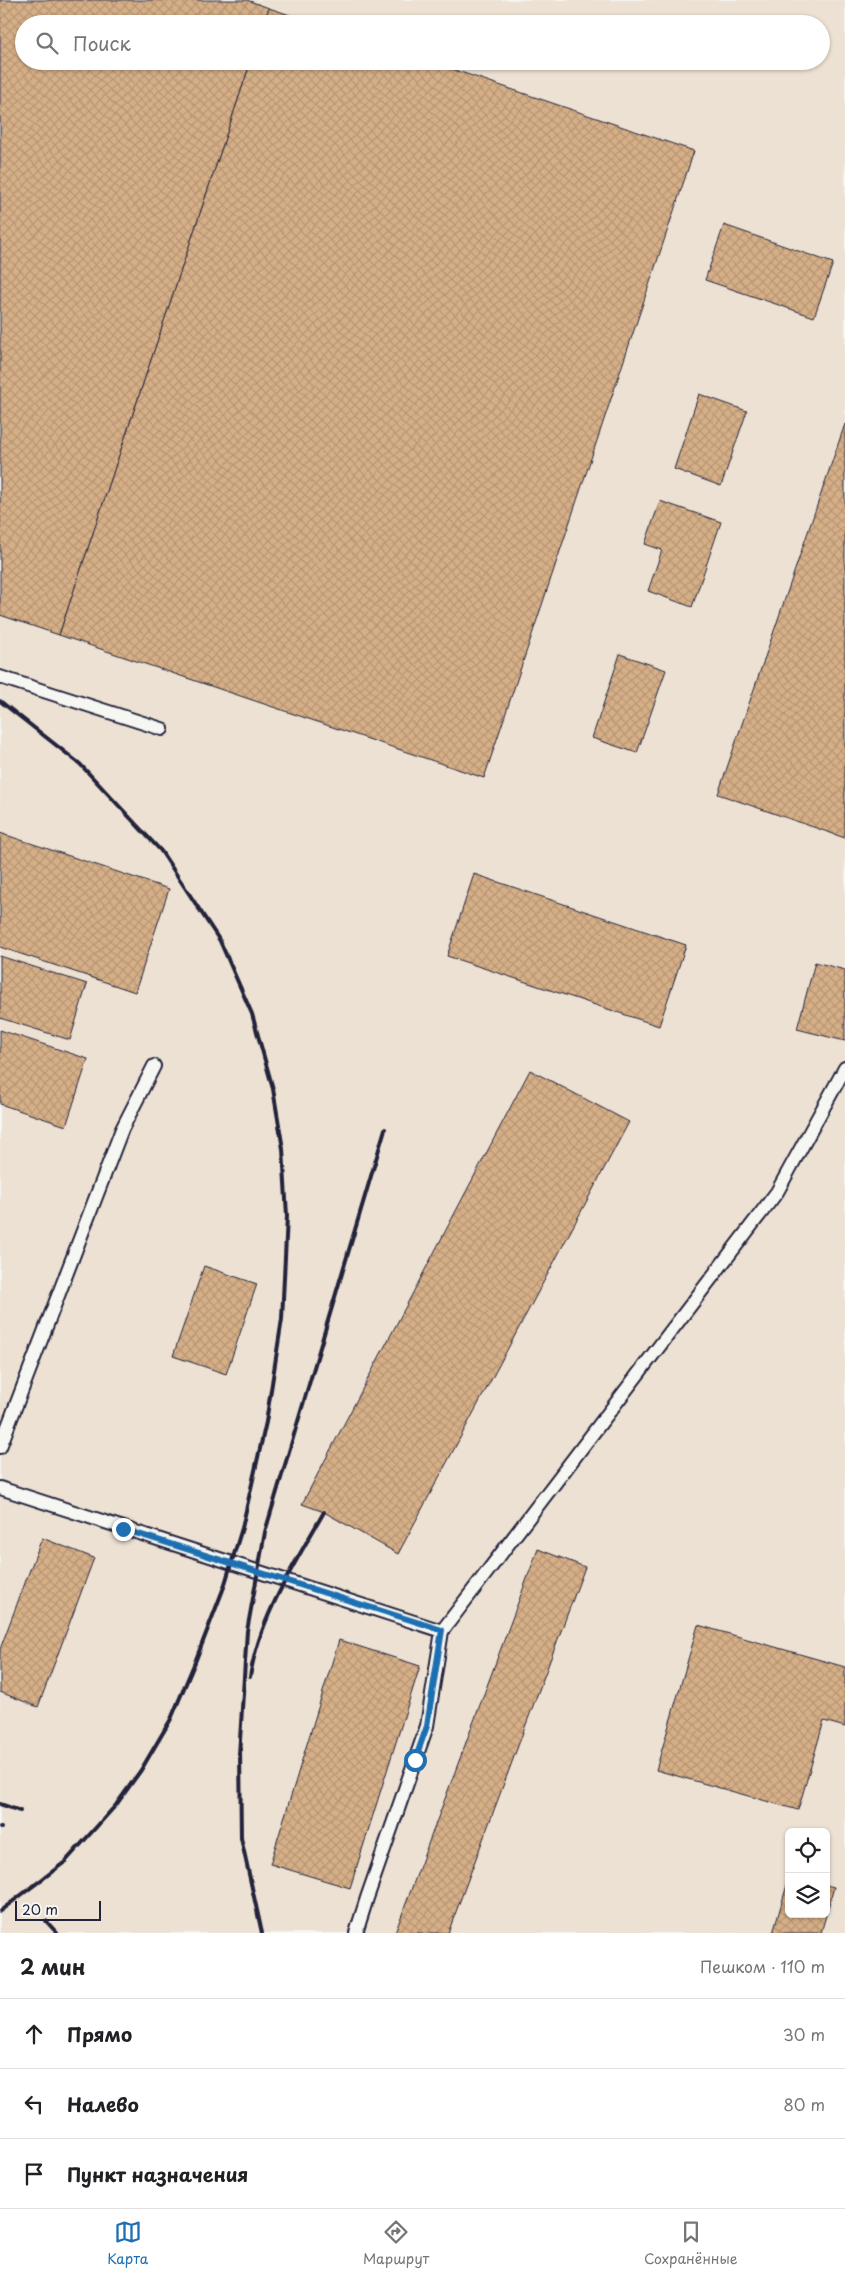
<!DOCTYPE html>
<html lang="ru">
<meta charset="utf-8">
<style>
body{margin:0;font-family:"Playpen Sans",sans-serif;background:#f6f6f6;color:#202124}
.controls{position:absolute;right:15px;bottom:15px;display:grid;overflow:hidden;border-radius:8px;box-shadow:0 1px 4px #0004}
.controls button{width:45px;height:45px;display:grid;place-items:center;padding:0;border:0;border-bottom:1px solid #e0e0e0;background:#fff;color:#202124;font:25px sans-serif}
.scale{position:absolute;left:15px;bottom:12px;width:86px;box-sizing:border-box;padding-left:5px;border:2px solid #22223b;border-top:0;font-size:14px;line-height:18px;white-space:nowrap;color:#22223b;-webkit-text-stroke:4px #f6f6f2;paint-order:stroke}
.stop{position:absolute;width:15px;height:15px;margin:-11px;border:4px solid #1f6fb2;border-radius:50%;background:#fff}
.stop.end{background:#1f6fb2;border-color:#fff;box-shadow:0 1px 5px #0008}
.list{margin:0;padding:0;list-style:none}
h2{display:flex;justify-content:space-between;align-items:center;height:65px;margin:0;padding:0 20px;font-size:21px}
h2 small{font-size:16px;font-weight:400;color:#757577}
.list li{display:grid;grid-template-columns:32px 1fr auto;gap:15px;align-items:center;box-sizing:border-box;height:70px;padding:0 20px;border-top:1px solid #e0e0e0}
.list b{display:block;font-size:19px;white-space:nowrap}
.list em{font-size:16px;font-style:normal;color:#757577}
.icon{flex:none;width:28px;height:28px;fill:none;stroke:currentColor;stroke-width:2;stroke-linecap:round;stroke-linejoin:round}
.map{position:relative;flex:none;width:845px;height:1933px;overflow:hidden}
.search{position:absolute;background:#fff;box-shadow:0 1px 4px #0004;left:15px;right:15px;top:15px;height:55px;display:flex;align-items:center;gap:12px;box-sizing:border-box;padding:0 18px;border-radius:28px;color:#757577;font-size:19px}
.sheet{height:275px;background:#fff}
nav{display:flex;justify-content:space-around;align-items:center;box-sizing:border-box;height:70px;border-top:1px solid #e0e0e0;background:#fff;font-size:14px;color:#757577}
nav a{display:grid;justify-items:center;gap:2px}
nav .on{color:#1f6fb2}
.map>svg:first-child{display:block}
</style>
<div class="map">
<svg width="845" height="1933" viewBox="0 0 845 1933">
<defs>
<pattern id="building-cross-hatch" width="8" height="8" patternUnits="userSpaceOnUse" patternTransform="scale(1.25)"><rect width="8" height="8" fill="#d6af87"/><path d="M0 0l8 8M0 8l8-8" fill="none" stroke="#b79675"/></pattern>
</defs>
<rect width="100%" height="100%" fill="#f6f6f2"/>
<filter id="ink" filterUnits="userSpaceOnUse"><feTurbulence type="fractalNoise" baseFrequency=".02" numOctaves="2"/><feDisplacementMap in="SourceGraphic" scale="10" xChannelSelector="R" yChannelSelector="G"/><feConvolveMatrix kernelMatrix="1 2 1 2 8 2 1 2 1" color-interpolation-filters="sRGB"/></filter>
<g filter="url(#ink)">
<path fill="#ece1d2" fill-rule="evenodd" d="M0,0H845V1933H0ZM24,24H821V61H24ZM789,1832H826V1914H789Z"/>
<g fill="url(#building-cross-hatch)" stroke="#22223b">
<polygon points="0,0 247,0 269,8 263,24 24,24 24,61 251,61 59,635 0,615"/>
<polygon points="269,8 317,24 263,24"/>
<polygon points="251,61 428,61 694,151 484,778 59,635"/>
<polygon points="724,225 833,263 814,317 705,280"/>
<polygon points="699,394 747,411 721,486 674,469"/>
<polygon points="845,424 845,838 718,794"/>
<polygon points="660,501 721,522 692,607 648,591 662,550 645,544"/>
<polygon points="620,654 666,670 637,753 592,738"/>
<polygon points="0,833 169,889 135,992 0,947"/>
<polygon points="474,874 686,945 659,1026 447,956"/>
<polygon points="0,956 87,984 70,1040 0,1018"/>
<polygon points="815,962 845,970 845,1041 797,1029"/>
<polygon points="0,1030 88,1059 66,1126 0,1104"/>
<polygon points="530,1070 629,1122 398,1554 324,1512 302,1504"/>
<polygon points="204,1266 257,1284 226,1374 173,1356"/>
<polygon points="42,1538 94,1558 38,1707 0,1692 0,1649"/>
<polygon points="538,1549 585,1567 448,1933 395,1933"/>
<polygon points="698,1625 845,1667 845,1727 824,1721 798,1810 656,1770"/>
<polygon points="339,1640 420,1666 350,1888 270,1864"/>
<polygon points="789,1878 789,1914 826,1914 826,1885 834,1887 821,1933 773,1933"/>
</g>
<g fill="none" stroke-linecap="round" stroke-linejoin="round">
<defs>
<g id="service">
<polyline points="0,677 162,729"/>
<polyline points="0,1447 122,1129 154,1066"/>
<polyline points="0,1488 442,1631 777,1192 845,1068"/>
<polyline points="356,1933 367,1898 427,1726 442,1631"/>
</g>
</defs>
<use href="#service" stroke="#22223b" stroke-width="16"/>
<use href="#service" stroke="#f6f6f2" stroke-width="12"/>
<g stroke="#22223b" stroke-width="4">
<polyline points="0,701 80,764 161,851 220,941 252,1014 273,1089 283,1149 287,1216 282,1319 266,1422 242,1528 224,1587 195,1662 171,1719 141,1770 116,1805 65,1862 0,1911"/>
<path d="M250,1677C259,1618 295,1563 324,1512"/>
<polyline points="240,1749 241,1838 262,1933"/>
<polyline points="239,1755 247,1631 265,1532 385,1129"/>
<polyline points="0,1804 20,1811"/>
<polyline points="0,1828 1,1828"/>
<polyline points="46,1921 57,1933"/>
</g>
</g>
</g>
<g fill="none" stroke-linecap="round" stroke-linejoin="round" filter="url(#ink)">
<polyline stroke="#1f6fb2" stroke-width="6" points="123,1529 442,1630 427,1726 415,1760"/>
</g>
</svg>
<div class="controls">
<button><svg class="icon" aria-label="locate" viewBox="0 0 24 24"><circle cx="12" cy="12" r="6"/><path d="M12 2v4M12 18v4M2 12h4M18 12h4"/></svg></button>
<button><svg class="icon" aria-label="layers" viewBox="0 0 24 24"><path d="M12 4l9 5-9 5-9-5zM3 14l9 5 9-5"/></svg></button>
</div>
<div class="scale">20 m</div>
<div class="stop" style="left:415px;top:1760px"></div>
<div class="stop end" style="left:123px;top:1529px"></div>
<div class="search"><svg class="icon" aria-label="search" viewBox="0 0 24 24"><circle cx="10" cy="10" r="6"/><path d="M15 15l6 6"/></svg>Поиск</div>
</div>
<section class="sheet">
<h2>2 мин<small>Пешком · 110 m</small></h2>
<ul class="list">
<li><svg class="icon" aria-label="ahead" viewBox="0 0 24 24"><path d="M12 20V5M6 11l6-6 6 6"/></svg><div><b>Прямо</b></div><em>30 m</em></li>
<li><svg class="icon" aria-label="left" viewBox="0 0 24 24"><path d="M17 20v-9H6M10 6l-5 5 5 5"/></svg><div><b>Налево</b></div><em>80 m</em></li>
<li><svg class="icon" aria-label="arrive" viewBox="0 0 24 24"><path d="M6 21V4h12l-3 4 3 4H6"/></svg><div><b>Пункт назначения</b></div></li>
</ul>
</section>
<nav>
<a class="on"><svg class="icon" aria-label="map" viewBox="0 0 24 24"><path d="M3 6l6-2 6 2 6-2v14l-6 2-6-2-6 2zM9 4v14M15 6v14"/></svg>Карта</a>
<a><svg class="icon" aria-label="directions" viewBox="0 0 24 24"><path d="M12 3l9 9-9 9-9-9zM9 14v-3h6M13 9l2 2-2 2"/></svg>Маршрут</a>
<a><svg class="icon" aria-label="saved" viewBox="0 0 24 24"><path d="M7 4h10v16l-5-4-5 4z"/></svg>Сохранённые</a>
</nav>
